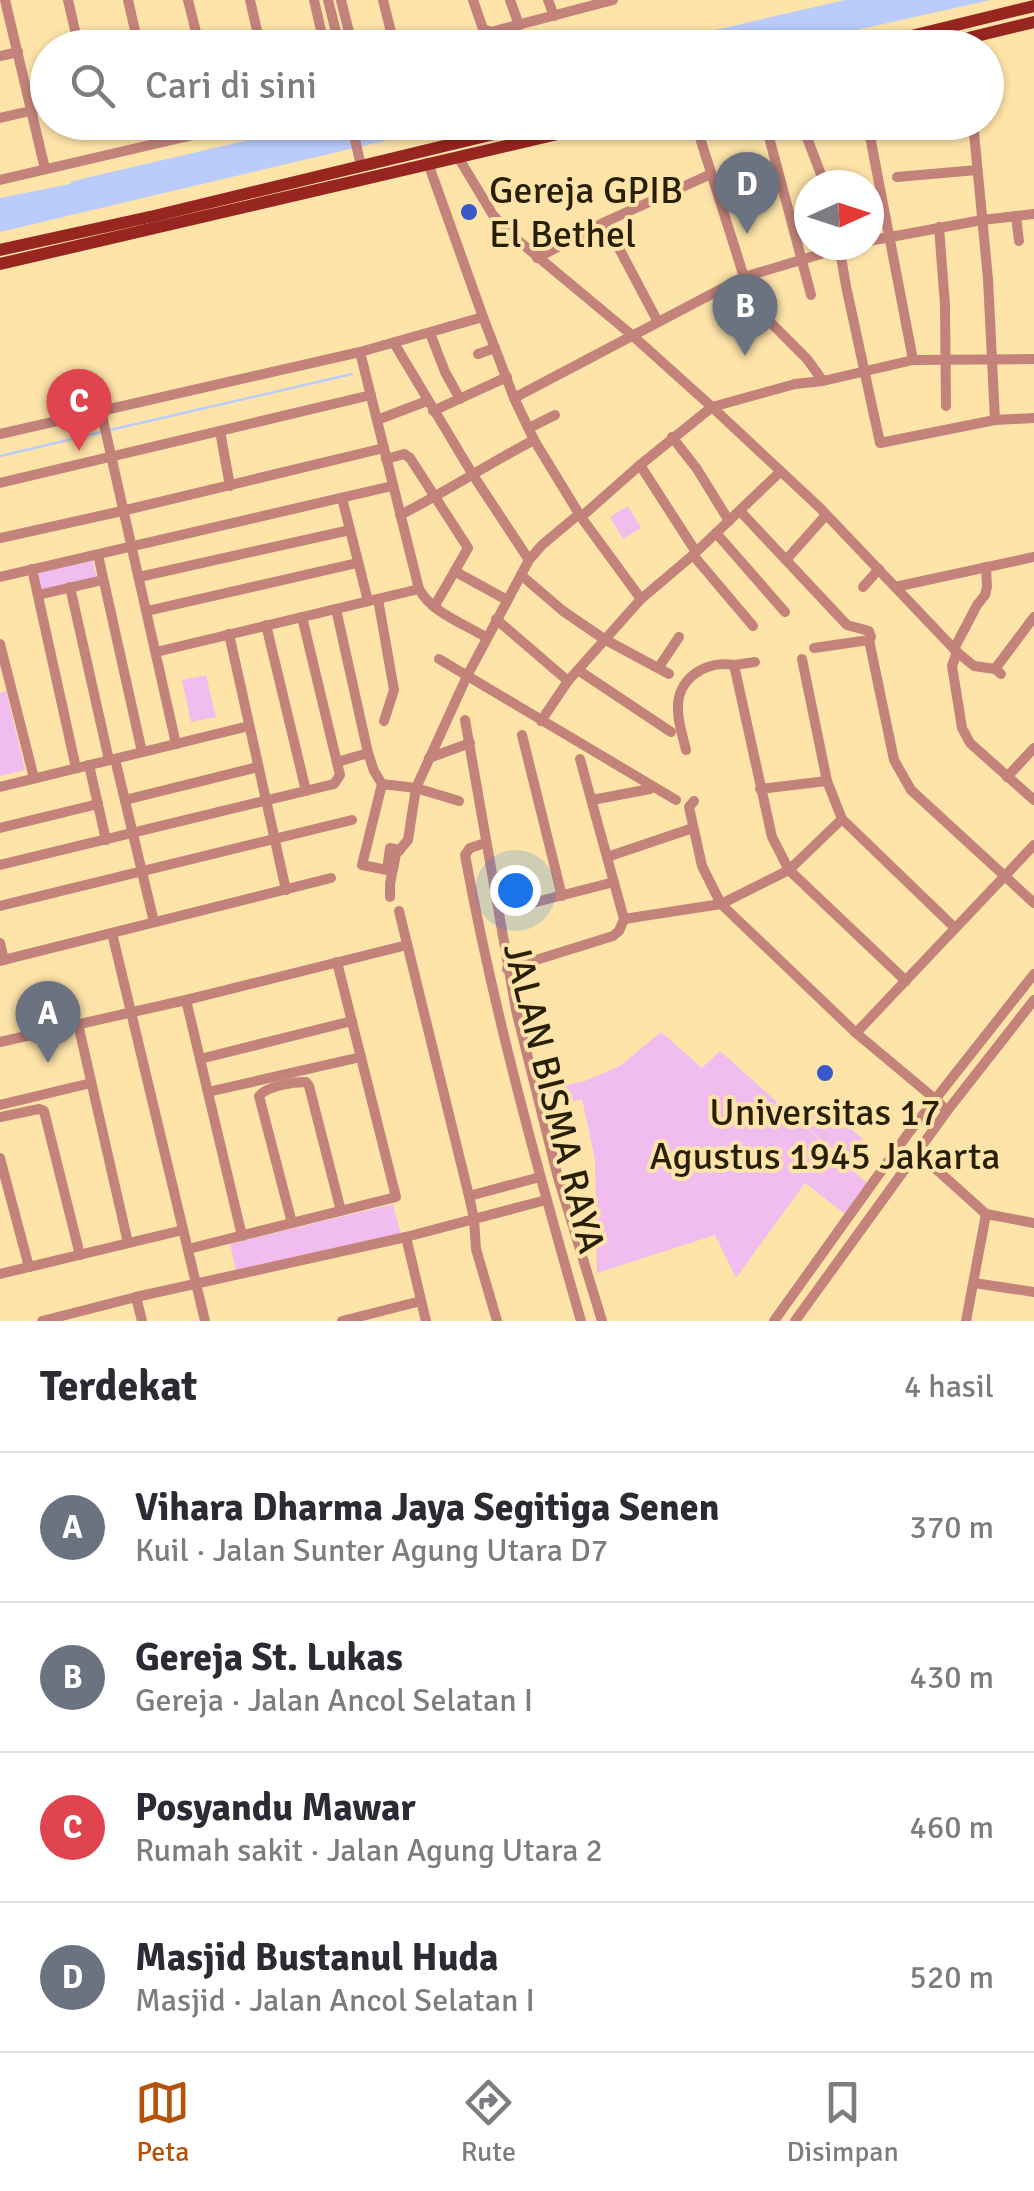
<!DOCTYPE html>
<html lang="id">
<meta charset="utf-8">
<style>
body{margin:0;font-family:Signika,sans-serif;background:#f2f2f3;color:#2b2b33}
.compass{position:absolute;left:794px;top:170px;width:90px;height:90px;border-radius:50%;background:#fff;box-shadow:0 2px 8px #0004;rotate:87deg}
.you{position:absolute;left:515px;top:890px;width:35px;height:35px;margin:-25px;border:8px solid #fff;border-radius:50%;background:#1a73e8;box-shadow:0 0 0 15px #1a73e833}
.badge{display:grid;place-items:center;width:65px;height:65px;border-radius:50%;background:#b45309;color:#fff;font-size:32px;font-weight:700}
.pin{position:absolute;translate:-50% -82px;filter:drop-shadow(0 2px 5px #0008)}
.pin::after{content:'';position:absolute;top:52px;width:35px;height:30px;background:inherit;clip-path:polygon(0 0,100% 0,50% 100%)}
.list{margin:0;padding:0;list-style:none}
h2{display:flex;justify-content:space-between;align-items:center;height:130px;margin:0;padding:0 40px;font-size:42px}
h2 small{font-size:32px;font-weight:400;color:#7c7c81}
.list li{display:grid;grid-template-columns:65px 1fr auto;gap:30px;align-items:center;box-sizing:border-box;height:150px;padding:0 40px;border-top:2px solid #e1e1e2}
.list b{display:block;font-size:38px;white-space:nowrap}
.list p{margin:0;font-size:32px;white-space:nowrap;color:#7c7c81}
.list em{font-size:32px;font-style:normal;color:#7c7c81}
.icon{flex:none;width:55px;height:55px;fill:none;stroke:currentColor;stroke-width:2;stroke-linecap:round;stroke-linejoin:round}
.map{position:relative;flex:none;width:1034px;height:1321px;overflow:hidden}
.search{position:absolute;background:#fff;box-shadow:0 2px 8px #0004;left:30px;right:30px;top:30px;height:110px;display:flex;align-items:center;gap:25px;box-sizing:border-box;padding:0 35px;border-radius:55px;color:#7c7c81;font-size:38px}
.sheet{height:730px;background:#fff}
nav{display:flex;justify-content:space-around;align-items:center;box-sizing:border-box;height:140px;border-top:2px solid #e1e1e2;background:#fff;font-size:28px;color:#7c7c81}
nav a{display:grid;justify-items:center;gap:5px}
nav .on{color:#b45309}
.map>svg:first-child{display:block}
</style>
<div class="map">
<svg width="1034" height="1321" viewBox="0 0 1034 1321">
<rect width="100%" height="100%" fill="#fee4a9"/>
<g fill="#f0bdee">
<polygon points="628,506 641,528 623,539 610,517"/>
<polygon points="92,558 97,578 41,591 37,571"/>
<polygon points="206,675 216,717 191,722 182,680"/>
<polygon points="6,691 25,770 0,776 0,693"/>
<polygon points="661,1032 702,1068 720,1051 803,1125 821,1104 863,1139 846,1160 806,1127 871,1187 849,1217 805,1183 736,1278 715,1235 597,1273 595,1160 582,1099 554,1106 547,1089 585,1081 620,1066"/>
<polygon points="393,1204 401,1235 237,1275 230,1244"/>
</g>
<g fill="#b9ccfc">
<polygon points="845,0 991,0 780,47 641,47"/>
<polygon points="321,123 460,123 0,232 0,198 70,184 73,181"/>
</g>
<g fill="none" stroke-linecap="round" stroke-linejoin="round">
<g stroke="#b9ccfc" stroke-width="2.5">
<polyline points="110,430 352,374"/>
<polyline points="0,456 102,432"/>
</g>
<g stroke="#c3837b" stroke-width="10">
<polyline points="5,0 45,169"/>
<polyline points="68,0 79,48"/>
<polyline points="128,0 139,48"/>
<polyline points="188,0 200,48"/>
<polyline points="250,0 261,48"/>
<polyline points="314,0 325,48"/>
<polyline points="328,0 340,48"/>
<polyline points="341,0 353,48"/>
<polyline points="383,0 395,48"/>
<polyline points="473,0 483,29 491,32 613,0"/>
<polyline points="510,0 519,25"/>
<polyline points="548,0 554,16"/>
<polyline points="0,56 18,52"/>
<polyline points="0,118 48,107"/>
<polyline points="351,122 361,166"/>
<polyline points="695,122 744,277 764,316 807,359 823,381"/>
<polyline points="765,122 811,295"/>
<polyline points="801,122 825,185"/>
<polyline points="869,131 913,360"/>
<polyline points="458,157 493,215 508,232 633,336 712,407 820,508 957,652"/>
<polyline points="428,163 483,317 514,398 534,440 581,517 641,599"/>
<polyline points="897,177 977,170"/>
<polyline points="0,180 249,122"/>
<polyline points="1016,216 1019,241"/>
<polyline points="605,222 711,174"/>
<polyline points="939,227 945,305 946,406"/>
<polyline points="869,241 982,220 1034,214"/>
<polyline points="839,245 846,286 880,443 995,420 988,279 973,122"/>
<polyline points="537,258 605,222 658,322"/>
<polyline points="430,333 445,372 460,399"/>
<polyline points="394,343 473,475 529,560"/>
<path d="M360,352L419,589C432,613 465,624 487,638"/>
<polyline points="478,354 495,348"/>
<polyline points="514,398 744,277 851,245"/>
<path d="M101,411C125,522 152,633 176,744"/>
<polyline points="433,411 507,377"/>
<polyline points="377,420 427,401"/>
<polyline points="995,420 1034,418"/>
<polyline points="529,428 555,415"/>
<polyline points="220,431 230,486"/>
<polyline points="0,434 360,352 483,317"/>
<polyline points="672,437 697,469 729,521"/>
<polyline points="386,459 404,454 410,458 468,548 434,607"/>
<polyline points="640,465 696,552"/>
<polyline points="0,483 371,395"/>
<polyline points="342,498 368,601"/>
<polyline points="740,511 847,625 869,631 871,637 869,640"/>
<path d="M400,515C446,492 488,464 534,440"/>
<polyline points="581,517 640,465 712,407 795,384 823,381 913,360 1034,359"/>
<polyline points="716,533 785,612"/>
<polyline points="0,538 122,511 384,448"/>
<polyline points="98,555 142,752"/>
<polyline points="693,555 753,626"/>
<polyline points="786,560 826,515"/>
<polyline points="32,569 76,768"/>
<polyline points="456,572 507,600"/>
<polyline points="521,575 563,611 604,639 669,674"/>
<polyline points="0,577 392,486"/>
<polyline points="139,577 350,530"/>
<polyline points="70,587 109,760"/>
<polyline points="863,587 879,569"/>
<polyline points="895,587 1034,557"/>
<polyline points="38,595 103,580"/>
<polyline points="378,599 394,690 384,721"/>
<polyline points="336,609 368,753 374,771 382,784"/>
<polyline points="147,611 357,563"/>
<polyline points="496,619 568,681 641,599 693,555 780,472"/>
<polyline points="266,625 306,791"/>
<polyline points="229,634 286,890"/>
<polyline points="0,644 34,778"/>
<polyline points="814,648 869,640 894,760 911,790 1034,903"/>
<polyline points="954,649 977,605 985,595 987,587 986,567"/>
<polyline points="156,652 419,589"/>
<polyline points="439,659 676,800"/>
<polyline points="802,659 827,781 842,819 955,928"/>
<polyline points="734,665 755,662"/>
<polyline points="659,667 679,637"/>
<polyline points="995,669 974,666 957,652 952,666 962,728 970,743 1034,800"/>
<polyline points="578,670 671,732"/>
<polyline points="1001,674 995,669 1034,617"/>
<polyline points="465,720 516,1010 557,1174 602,1321"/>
<polyline points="541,721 568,681"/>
<polyline points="522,735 562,896"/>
<path d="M686,750C683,737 678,723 678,710C676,678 707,660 734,665L772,837L789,870L906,981"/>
<polyline points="429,758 470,743"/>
<polyline points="115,759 154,922"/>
<polyline points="337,762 368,753"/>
<polyline points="89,765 106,840"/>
<polyline points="1007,777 1034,748"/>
<polyline points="0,787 249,726"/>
<polyline points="760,789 827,781"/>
<polyline points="125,800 258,767"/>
<polyline points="592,800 650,789"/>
<polyline points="694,801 689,807 702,866 721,904 856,1033 1034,845"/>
<polyline points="0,828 98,804"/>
<path d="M485,843L470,848L465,855C494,1013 537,1167 581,1321"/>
<polyline points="400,850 390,848 387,870 362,865 382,784 416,788 467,676 529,560 542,545 579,514"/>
<polyline points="607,857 693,828"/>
<polyline points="0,865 334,784 340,775 302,617"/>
<polyline points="390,897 390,884 396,854 408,840 416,788 459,801"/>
<polyline points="536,902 614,882"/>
<polyline points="0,906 352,820"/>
<polyline points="399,911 469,1196 474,1219 476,1249 497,1321"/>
<polyline points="624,919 721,904 789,870 842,819"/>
<polyline points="112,933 205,1321"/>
<polyline points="0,943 4,960"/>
<polyline points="0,961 331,878"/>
<polyline points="507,969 613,936 619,931 624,919 580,759"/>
<polyline points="186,1000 242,1236"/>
<polyline points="78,1024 128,1243"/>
<polyline points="856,1033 935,1099 947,1111"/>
<polyline points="0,1042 186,1000 407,945"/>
<polyline points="200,1059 352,1021"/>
<polyline points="208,1092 361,1057"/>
<polyline points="0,1105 91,1083"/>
<polyline points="0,1117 39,1109 44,1111 80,1255"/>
<polyline points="917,1152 986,1214"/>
<polyline points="0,1158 29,1267"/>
<polyline points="469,1196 540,1177"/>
<polyline points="986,1214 1034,1223"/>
<path d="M292,1223L259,1096C267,1086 293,1082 306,1082L309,1086L341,1211"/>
<polyline points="406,1237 426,1321"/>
<polyline points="188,1249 396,1197 337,962"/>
<polyline points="0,1274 183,1230"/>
<polyline points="974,1283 1034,1292"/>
<polyline points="136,1297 142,1321"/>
<polyline points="42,1321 136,1297 406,1237 546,1200"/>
<polyline points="342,1321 421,1301"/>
<polyline points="774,1321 907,1135 1034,974"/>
<polyline points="795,1321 947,1111 1034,1000"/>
<polyline points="966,1321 986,1214"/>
</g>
<g stroke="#972520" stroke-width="12">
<polyline points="862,48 1034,6"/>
<polyline points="927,48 1034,22"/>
<polyline points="0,250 154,216 544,122"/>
<polyline points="0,264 609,122"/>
</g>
</g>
<g fill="#3758c9" stroke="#fee4a9" stroke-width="4">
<circle cx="469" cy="212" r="10"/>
<circle cx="825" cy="1073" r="10"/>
</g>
<g text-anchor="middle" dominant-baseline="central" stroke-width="8" stroke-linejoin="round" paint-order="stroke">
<g font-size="38" fill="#281f07" stroke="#fee4a9" text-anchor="start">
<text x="489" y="190">Gereja GPIB<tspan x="489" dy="44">El Bethel</tspan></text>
<text x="825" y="1112" text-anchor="middle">Universitas 17<tspan x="825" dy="44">Agustus 1945 Jakarta</tspan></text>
</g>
<g font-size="38" fill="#281f07" stroke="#fee4a9">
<text transform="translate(554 1098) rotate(76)">JALAN BISMA RAYA</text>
</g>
</g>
</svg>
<svg class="compass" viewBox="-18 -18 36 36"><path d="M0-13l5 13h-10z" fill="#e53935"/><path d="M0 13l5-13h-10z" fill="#7c7c81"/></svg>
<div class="you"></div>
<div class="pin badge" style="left:48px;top:1063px;background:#6b7280">A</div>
<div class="pin badge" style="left:745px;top:356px;background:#6b7280">B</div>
<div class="pin badge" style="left:79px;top:451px;background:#e0444e">C</div>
<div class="pin badge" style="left:747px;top:234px;background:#6b7280">D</div>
<div class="search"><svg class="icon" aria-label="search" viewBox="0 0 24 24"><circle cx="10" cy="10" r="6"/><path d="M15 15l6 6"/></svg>Cari di sini</div>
</div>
<section class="sheet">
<h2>Terdekat<small>4 hasil</small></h2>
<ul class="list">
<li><span class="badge" style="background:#6b7280">A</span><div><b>Vihara Dharma Jaya Segitiga Senen</b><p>Kuil · Jalan Sunter Agung Utara D7</p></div><em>370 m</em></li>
<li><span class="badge" style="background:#6b7280">B</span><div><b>Gereja St. Lukas</b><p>Gereja · Jalan Ancol Selatan I</p></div><em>430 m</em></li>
<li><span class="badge" style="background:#e0444e">C</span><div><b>Posyandu Mawar</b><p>Rumah sakit · Jalan Agung Utara 2</p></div><em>460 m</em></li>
<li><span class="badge" style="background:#6b7280">D</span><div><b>Masjid Bustanul Huda</b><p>Masjid · Jalan Ancol Selatan I</p></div><em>520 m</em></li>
</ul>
</section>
<nav>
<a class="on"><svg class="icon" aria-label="map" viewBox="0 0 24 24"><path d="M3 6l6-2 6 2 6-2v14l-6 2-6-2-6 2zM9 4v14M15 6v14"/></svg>Peta</a>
<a><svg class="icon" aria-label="directions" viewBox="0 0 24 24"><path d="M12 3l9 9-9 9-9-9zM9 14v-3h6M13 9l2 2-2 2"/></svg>Rute</a>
<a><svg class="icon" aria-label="saved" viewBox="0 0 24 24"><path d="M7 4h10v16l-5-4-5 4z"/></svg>Disimpan</a>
</nav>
